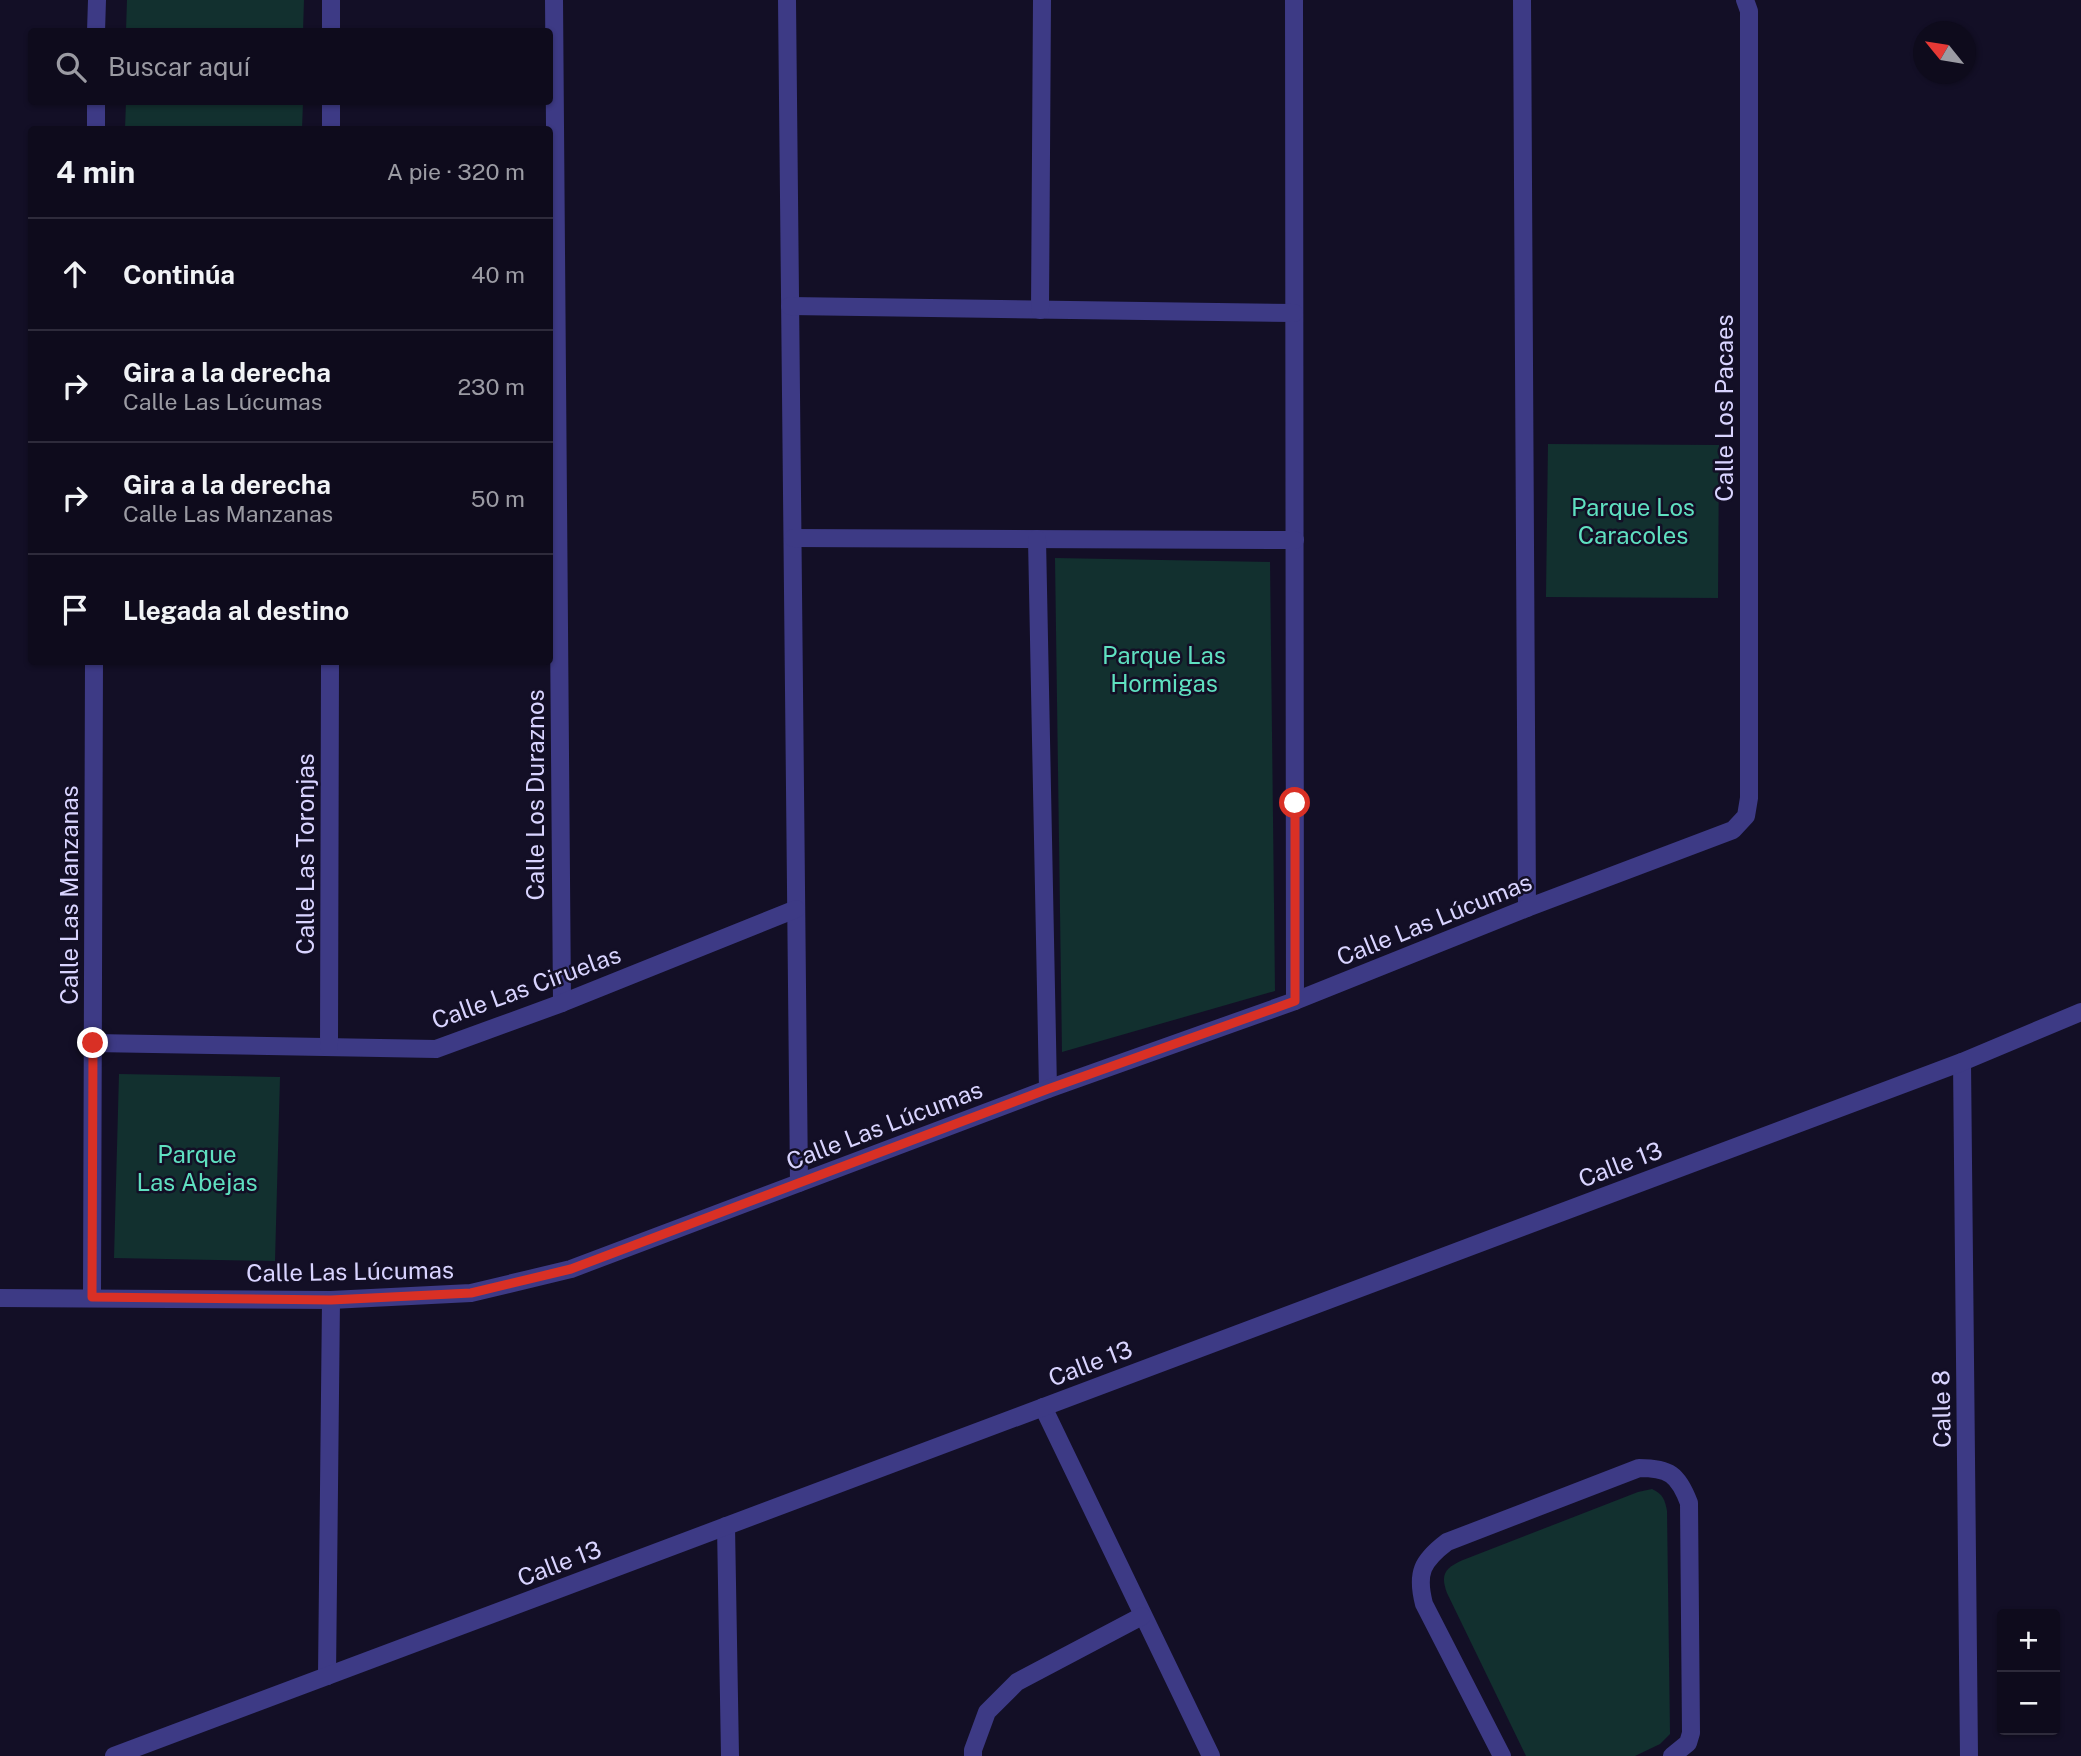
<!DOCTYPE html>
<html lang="es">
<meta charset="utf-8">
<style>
body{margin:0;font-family:"Public Sans",sans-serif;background:#171425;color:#f1f3f6}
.controls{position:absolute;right:21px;bottom:21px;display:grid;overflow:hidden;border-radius:7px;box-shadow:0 2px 5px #0004}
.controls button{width:63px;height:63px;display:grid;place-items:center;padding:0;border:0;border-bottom:2px solid #2e2b3b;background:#0e0b1c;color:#f1f3f6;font:35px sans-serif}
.compass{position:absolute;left:1913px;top:21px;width:63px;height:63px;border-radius:50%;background:#0e0b1c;box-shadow:0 2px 5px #0004;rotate:300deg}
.stop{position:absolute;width:21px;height:21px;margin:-16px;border:5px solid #d93025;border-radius:50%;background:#fff}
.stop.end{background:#d93025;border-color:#fff;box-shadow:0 2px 7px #0008}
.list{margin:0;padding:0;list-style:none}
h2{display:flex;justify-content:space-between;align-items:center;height:91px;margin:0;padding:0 28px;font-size:30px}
h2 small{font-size:23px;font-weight:400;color:#9b9ba3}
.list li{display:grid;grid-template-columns:46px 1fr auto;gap:21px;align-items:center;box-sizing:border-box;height:112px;padding:0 28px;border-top:2px solid #2e2b3b}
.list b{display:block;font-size:26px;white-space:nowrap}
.list p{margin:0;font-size:23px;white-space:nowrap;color:#9b9ba3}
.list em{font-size:23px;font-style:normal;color:#9b9ba3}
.icon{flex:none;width:38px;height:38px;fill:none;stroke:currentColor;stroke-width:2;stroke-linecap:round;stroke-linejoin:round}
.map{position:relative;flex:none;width:2081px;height:1756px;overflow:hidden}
.search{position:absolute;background:#0e0b1c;box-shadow:0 2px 5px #0004;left:28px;top:28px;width:525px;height:77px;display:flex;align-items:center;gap:18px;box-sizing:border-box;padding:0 24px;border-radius:7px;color:#9b9ba3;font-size:26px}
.panel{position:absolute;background:#0e0b1c;box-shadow:0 2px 5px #0004;left:28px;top:126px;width:525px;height:539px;border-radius:7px}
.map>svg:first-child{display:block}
</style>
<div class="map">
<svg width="2081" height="1756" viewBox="0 0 2081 1756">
<rect width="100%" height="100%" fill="#130f26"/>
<g fill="#12302f">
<polygon points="127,0 304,0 303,31 126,31"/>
<polygon points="126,102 303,102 302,129 125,129"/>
<polygon points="1548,444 1719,445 1718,598 1546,597"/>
<polygon points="1055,558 1270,562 1275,991 1062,1052"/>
<polygon points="119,1074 280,1077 275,1261 114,1258"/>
<path d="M1652,1489C1663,1494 1665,1500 1667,1511L1670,1734L1660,1744L1635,1756H1526L1447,1593C1440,1574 1445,1568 1463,1560L1638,1492Z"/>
</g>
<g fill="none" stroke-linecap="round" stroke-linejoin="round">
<g stroke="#3d3a85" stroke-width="18">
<polyline points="554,0 562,1003"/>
<polyline points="787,0 799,1183"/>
<polyline points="1294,0 1295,1001"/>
<polyline points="1522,0 1527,908"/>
<polyline points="96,32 97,0"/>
<polyline points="331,32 331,0"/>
<polyline points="96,130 96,102"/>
<polyline points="331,130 331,102"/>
<polyline points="790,306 1294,313"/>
<polyline points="1040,310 1042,0"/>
<polyline points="793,538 1295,540"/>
<polyline points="1037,539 1048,1089"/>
<polyline points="93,1043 436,1049 562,1003 796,909"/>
<polyline points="329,1047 330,662"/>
<polyline points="1962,1062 1969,1756"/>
<polyline points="92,1297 94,662"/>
<polyline points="0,1298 331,1300 471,1293 571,1269 1048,1089 1295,1001 1527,908 1733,830 1746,816 1749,798 1749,11 1745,0"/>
<polyline points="1043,1407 1211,1756"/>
<polyline points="726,1526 730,1756"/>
<polyline points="327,1676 331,1300"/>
<polyline points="973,1756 973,1750 987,1712 1017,1682 1142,1616"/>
<path d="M1502,1756L1424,1604C1416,1573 1422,1561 1447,1542L1639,1468C1669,1468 1678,1474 1689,1503L1691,1733L1688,1743L1672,1756"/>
</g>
<polyline stroke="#3d3a85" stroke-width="18" points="114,1756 1962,1062 2081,1012"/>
</g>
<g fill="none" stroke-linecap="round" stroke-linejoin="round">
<polyline stroke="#d93025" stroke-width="9" points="93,1043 92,1297 331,1300 471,1293 571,1269 1048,1089 1295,1001 1295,803"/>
</g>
<g text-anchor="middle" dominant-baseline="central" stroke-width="5" stroke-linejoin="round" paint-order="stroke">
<g font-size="24" fill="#d9d4ff" stroke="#130f26">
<text transform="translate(1724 408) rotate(-90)">Calle Los Pacaes</text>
<text transform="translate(535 795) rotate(-90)">Calle Los Duraznos</text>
<text transform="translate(305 854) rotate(-90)">Calle Las Toronjas</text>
<text transform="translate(69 895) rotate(-90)">Calle Las Manzanas</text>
<text transform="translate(1434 919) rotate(-22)">Calle Las Lúcumas</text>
<text transform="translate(526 987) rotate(-20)">Calle Las Ciruelas</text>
<text transform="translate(884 1125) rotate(-21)">Calle Las Lúcumas</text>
<text transform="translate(1620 1164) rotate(-21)">Calle 13</text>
<text transform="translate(350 1271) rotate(-1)">Calle Las Lúcumas</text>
<text transform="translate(1090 1363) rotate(-21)">Calle 13</text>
<text transform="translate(1941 1409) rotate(-91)">Calle 8</text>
<text transform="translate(559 1563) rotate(-21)">Calle 13</text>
</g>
<g font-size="24" fill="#5fe0c0" stroke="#130f26">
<text x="1633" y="507">Parque Los<tspan x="1633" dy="28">Caracoles</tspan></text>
<text x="1164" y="655">Parque Las<tspan x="1164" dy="28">Hormigas</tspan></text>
<text x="197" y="1154">Parque<tspan x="197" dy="28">Las Abejas</tspan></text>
</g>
</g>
</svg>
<div class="controls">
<button>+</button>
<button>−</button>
</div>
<svg class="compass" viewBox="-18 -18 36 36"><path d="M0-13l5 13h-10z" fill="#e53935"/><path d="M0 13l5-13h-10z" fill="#9b9ba3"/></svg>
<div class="stop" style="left:1295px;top:803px"></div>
<div class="stop end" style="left:93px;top:1043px"></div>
<div class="search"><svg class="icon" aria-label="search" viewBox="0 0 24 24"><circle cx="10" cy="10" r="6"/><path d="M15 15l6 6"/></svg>Buscar aquí</div>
<section class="panel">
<h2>4 min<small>A pie · 320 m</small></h2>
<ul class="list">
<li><svg class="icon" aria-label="ahead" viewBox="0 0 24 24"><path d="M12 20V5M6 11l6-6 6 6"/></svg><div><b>Continúa</b></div><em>40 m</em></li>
<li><svg class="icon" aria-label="right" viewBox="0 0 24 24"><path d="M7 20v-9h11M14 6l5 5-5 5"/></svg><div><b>Gira a la derecha</b><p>Calle Las Lúcumas</p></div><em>230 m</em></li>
<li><svg class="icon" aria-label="right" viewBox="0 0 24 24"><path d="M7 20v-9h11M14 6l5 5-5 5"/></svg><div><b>Gira a la derecha</b><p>Calle Las Manzanas</p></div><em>50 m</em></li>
<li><svg class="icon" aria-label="arrive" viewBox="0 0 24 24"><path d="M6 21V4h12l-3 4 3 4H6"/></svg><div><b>Llegada al destino</b></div></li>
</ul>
</section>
</div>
